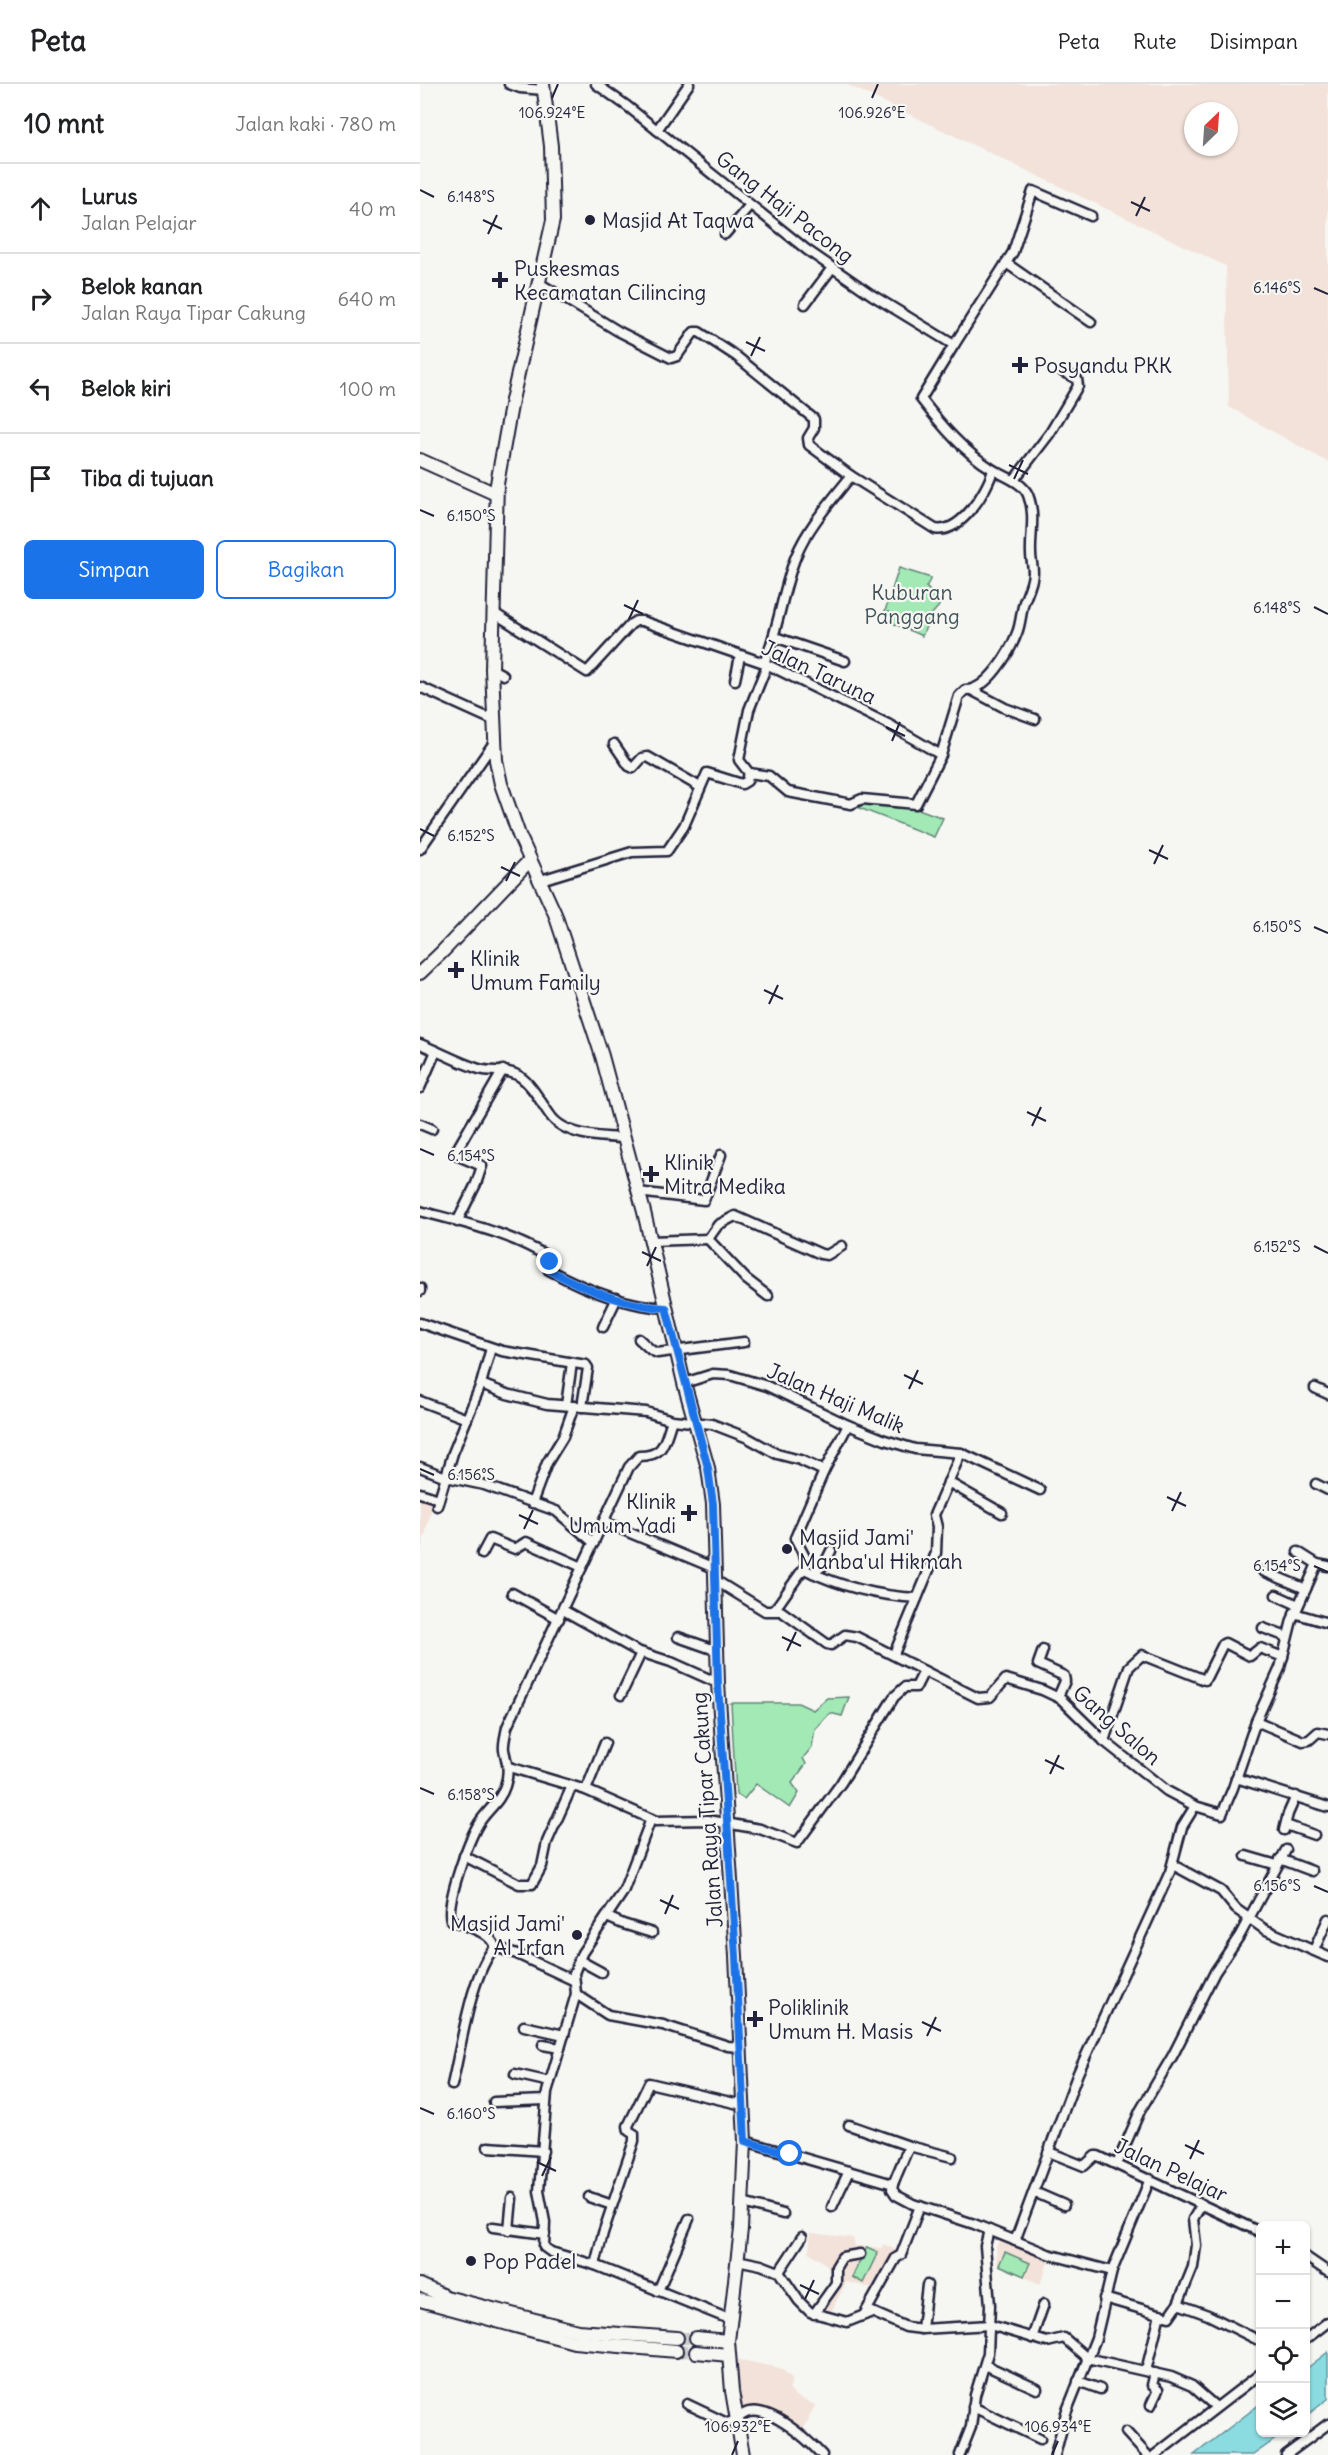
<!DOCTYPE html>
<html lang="id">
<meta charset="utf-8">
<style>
body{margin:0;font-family:Delius,sans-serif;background:#f2f2f2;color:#202124}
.controls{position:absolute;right:18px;bottom:18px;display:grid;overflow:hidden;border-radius:9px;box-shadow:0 2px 4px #0004}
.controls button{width:54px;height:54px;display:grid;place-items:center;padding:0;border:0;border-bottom:2px solid #e0e0e0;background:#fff;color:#202124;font:30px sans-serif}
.compass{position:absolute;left:764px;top:18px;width:54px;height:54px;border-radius:50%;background:#fff;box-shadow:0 2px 4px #0004;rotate:25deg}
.stop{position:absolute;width:18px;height:18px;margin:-14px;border:4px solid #1a73e8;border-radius:50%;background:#fff}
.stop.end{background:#1a73e8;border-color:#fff;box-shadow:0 2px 6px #0008}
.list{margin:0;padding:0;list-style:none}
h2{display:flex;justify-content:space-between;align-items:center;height:78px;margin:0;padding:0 24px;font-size:26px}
h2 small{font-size:20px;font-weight:400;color:#757577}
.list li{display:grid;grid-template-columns:39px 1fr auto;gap:18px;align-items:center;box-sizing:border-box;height:90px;padding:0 24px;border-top:2px solid #e0e0e0}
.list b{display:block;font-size:22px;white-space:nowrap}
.list p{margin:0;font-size:20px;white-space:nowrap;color:#757577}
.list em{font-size:20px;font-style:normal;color:#757577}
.actions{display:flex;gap:12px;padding:18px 24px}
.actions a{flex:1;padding:14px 0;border:2px solid #1a73e8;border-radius:9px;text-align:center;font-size:21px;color:#1a73e8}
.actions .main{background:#1a73e8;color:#fff}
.icon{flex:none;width:33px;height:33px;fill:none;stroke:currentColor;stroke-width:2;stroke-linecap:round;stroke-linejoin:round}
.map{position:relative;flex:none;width:908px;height:2371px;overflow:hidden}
header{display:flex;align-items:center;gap:36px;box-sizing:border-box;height:84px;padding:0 30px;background:#fff;border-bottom:2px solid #e0e0e0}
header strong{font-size:28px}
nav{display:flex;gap:33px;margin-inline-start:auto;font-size:21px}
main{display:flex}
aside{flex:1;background:#fff}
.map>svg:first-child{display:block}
</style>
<header>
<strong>Peta</strong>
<nav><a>Peta</a><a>Rute</a><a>Disimpan</a></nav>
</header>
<main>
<aside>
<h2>10 mnt<small>Jalan kaki · 780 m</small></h2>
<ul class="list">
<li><svg class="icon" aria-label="ahead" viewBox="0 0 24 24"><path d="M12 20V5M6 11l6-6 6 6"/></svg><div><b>Lurus</b><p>Jalan Pelajar</p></div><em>40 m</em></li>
<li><svg class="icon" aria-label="right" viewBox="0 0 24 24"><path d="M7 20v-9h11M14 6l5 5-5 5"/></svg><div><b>Belok kanan</b><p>Jalan Raya Tipar Cakung</p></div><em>640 m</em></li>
<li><svg class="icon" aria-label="left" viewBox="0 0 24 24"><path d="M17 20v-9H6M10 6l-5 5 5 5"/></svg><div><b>Belok kiri</b></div><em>100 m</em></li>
<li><svg class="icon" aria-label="arrive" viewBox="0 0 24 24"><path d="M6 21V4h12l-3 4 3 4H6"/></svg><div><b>Tiba di tujuan</b></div></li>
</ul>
<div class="actions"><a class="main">Simpan</a><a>Bagikan</a></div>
</aside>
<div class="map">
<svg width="908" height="2371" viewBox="0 0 908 2371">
<rect width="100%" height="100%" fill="#f6f6f2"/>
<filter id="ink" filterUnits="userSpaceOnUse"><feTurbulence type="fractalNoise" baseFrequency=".0167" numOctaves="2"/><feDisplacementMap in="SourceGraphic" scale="12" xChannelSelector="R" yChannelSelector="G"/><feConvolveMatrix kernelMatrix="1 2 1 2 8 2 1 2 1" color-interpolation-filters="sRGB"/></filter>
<g filter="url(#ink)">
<g fill="#f3e2d9" fill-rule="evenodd">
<path d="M426,0H908V378L809,323L806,182ZM773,27H809V63H773Z"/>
<polygon points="0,1411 14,1415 0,1470"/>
<polygon points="391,2149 433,2154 435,2162 461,2164 464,2160 478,2167 457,2205 426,2198 410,2230 393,2225 416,2192 408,2182 389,2168"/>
<polygon points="581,2153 629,2176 620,2200 577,2180 576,2163"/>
<polygon points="316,2275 360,2284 373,2295 369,2305 375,2312 395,2321 383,2347 340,2327 320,2327"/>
</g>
<g fill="#a2e9b6" stroke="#628678" stroke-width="1.5">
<polygon points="479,484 511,494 506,503 513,510 519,522 511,531 502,552 470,538 472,529 465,527"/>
<polygon points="444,717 493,723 523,734 514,753 434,722"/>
<polygon points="429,1613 422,1632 410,1629 395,1645 392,1663 383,1674 386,1680 372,1699 379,1709 370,1724 336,1700 324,1715 316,1710 311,1619 378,1619 393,1626 407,1614"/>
<polygon points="447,2163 458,2168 443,2199 432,2193"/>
<polygon points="585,2168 610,2179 604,2192 579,2181"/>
</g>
<g fill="#8bdce1" stroke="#61929f" stroke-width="1.5">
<polygon points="908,2268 908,2315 886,2332 886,2285"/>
<polygon points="840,2320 840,2348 864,2349 833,2371 774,2371"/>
</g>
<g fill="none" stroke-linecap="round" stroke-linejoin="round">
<g stroke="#cccccd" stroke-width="12" stroke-dasharray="12 6" stroke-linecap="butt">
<polyline points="257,2254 276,2254"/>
<polyline points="256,2267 276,2268"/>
</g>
<defs>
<g id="street">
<polyline points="89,0 100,4 124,6"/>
<polyline points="237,46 269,0"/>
<polyline points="305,150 330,121"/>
<polyline points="586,179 671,238"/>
<path d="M119,199L198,247L251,274L257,272L274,248H279L316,272L394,335V344L388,354L389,361L431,392L515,445C541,450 567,407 573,386"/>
<polyline points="385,220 412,184"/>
<polyline points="534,261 593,168 613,107 671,132"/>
<polyline points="594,396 630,349 658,302 657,295 643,288"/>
<path d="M74,529L167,588L211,540L216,537H222L344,579L468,640L521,671L539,612L545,606C567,607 590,568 597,549C601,539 601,528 604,518C608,508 613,498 613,488C613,482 611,476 611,470C610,450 616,431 608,411C603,398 583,392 572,385C543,367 522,342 501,315L534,261L452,211L387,166L207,22L176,0"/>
<polyline points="355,553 425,577"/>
<path d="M344,579C359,545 362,507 376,472C388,443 411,417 431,392"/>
<polyline points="72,585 83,591"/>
<polyline points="315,596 320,572"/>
<polyline points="0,603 73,636"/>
<polyline points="553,607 585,624 615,635"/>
<polyline points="194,660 209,682 213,684 222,674 228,673 280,703"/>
<polyline points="329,689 319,676 329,626 347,581"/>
<polyline points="0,765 75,657"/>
<polyline points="121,796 212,768 247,767 264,742 287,689 322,700 327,697 329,689 349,692 368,708 431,720 442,715 496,720 521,671"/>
<path d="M0,960C20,968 39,979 59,985C73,989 86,984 99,992C112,1000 121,1019 130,1031C144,1052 181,1053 203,1054"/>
<polyline points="0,1004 16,967"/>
<polyline points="0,1040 12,1045"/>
<polyline points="218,1108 284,1116 301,1071"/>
<path d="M0,1127C44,1139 91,1149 130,1174L129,1186C164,1205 206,1222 246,1224"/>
<polyline points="37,1138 56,1100 62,1082 36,1071 36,1067 83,986"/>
<polyline points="288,1155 298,1141 315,1132 401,1170 407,1171 422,1162"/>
<polyline points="288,1155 326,1195 348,1212"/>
<polyline points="230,1157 288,1155"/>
<polyline points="0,1204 0,1207"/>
<polyline points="0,1239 82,1267 166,1281 168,1284 162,1323"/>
<polyline points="183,1243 197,1214"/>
<polyline points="219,1255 231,1266 237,1269 324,1258"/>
<polyline points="264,1299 293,1290 310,1291 347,1302 428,1341 465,1356 495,1365 541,1369 620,1406"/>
<polyline points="61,1300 71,1264"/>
<polyline points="895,1304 908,1310"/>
<polyline points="0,1317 47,1335"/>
<polyline points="146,1321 152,1279"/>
<polyline points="0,1383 26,1393 64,1401 136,1427 174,1459"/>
<polyline points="528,1398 582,1429"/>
<polyline points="896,1400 908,1406"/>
<polyline points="0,1409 19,1415"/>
<polyline points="112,1419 127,1379 143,1353 154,1322"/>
<polyline points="17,1422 33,1369 61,1300 87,1310 127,1320 226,1328 252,1336 292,1340 328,1354 357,1370 380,1376 404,1387"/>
<polyline points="184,1438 294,1484"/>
<polyline points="878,1468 897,1480"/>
<polyline points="62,1470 70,1455 95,1465 106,1458 162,1483"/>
<path d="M384,1485C419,1502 459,1512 497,1514"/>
<polyline points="843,1487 886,1505"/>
<polyline points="393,1489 404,1481 411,1467"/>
<polyline points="295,1496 345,1527 361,1527 407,1560 411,1561 425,1551 437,1553 558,1614 570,1613 586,1595 622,1606 641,1615 684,1657 747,1707 775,1722 802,1730 813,1704 836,1637 860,1584 872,1536 897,1480 908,1482"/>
<polyline points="92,1509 139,1535"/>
<polyline points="856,1511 878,1521"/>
<polyline points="355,1525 386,1481 385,1473 375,1454 404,1387 428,1341"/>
<polyline points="143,1526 217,1567 251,1578 298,1599"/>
<polyline points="874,1529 908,1539"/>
<polyline points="843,1544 867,1553"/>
<polyline points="258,1553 298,1567"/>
<polyline points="623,1566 618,1580 644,1592 645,1597 638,1613"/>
<polyline points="474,1570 516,1469 517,1443 514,1431 541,1369"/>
<polyline points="201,1611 221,1569"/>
<polyline points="836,1637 883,1657 889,1656 898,1648 908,1650"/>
<polyline points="684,1657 709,1583 722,1571 785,1596 803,1560 805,1559 830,1572 840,1564 863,1573"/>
<polyline points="89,1683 166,1706 236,1737 288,1736 340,1745 377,1759 421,1699 474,1613 485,1603 496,1603 504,1587"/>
<polyline points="816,1694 908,1723"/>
<polyline points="166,1706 185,1659"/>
<polyline points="231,1735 203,1808 162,1869 154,1889 156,1910 127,2008 119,2107 125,2138 124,2163 131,2168 175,2181 309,2235"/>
<polyline points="866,1741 894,1751"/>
<polyline points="864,1746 868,1730 876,1712"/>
<polyline points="44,1772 99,1800 112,1800 122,1782 127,1758 152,1702"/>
<polyline points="826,1772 857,1781"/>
<polyline points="860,1775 892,1787"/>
<polyline points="753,1781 801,1807 816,1825 844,1845 908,1873"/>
<polyline points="187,1833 203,1840 232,1849"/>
<polyline points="894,1866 908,1835"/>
<polyline points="159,1876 181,1888"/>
<path d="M153,1896L97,1870L75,1863C70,1847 45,1842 31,1836C25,1820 49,1755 59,1739C68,1725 80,1718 85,1702C90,1688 87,1679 84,1666C83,1659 86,1650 87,1643L209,1383L219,1372C245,1372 244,1358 252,1336"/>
<polyline points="156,1910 188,1931 243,1941 308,1962 320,1963"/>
<polyline points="104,1942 144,1951"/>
<polyline points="123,1961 140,1964"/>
<polyline points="95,1990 130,1998"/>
<path d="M32,2001C41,1964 51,1889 75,1863"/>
<polyline points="74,2018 126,2016"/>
<polyline points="429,2041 489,2062 473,2100"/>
<polyline points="325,2057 473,2100"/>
<polyline points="489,2062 532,2073"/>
<polyline points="68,2063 123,2067"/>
<polyline points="629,2068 664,2082 675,2072 678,2072 840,2148"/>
<polyline points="697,2080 720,2027 753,1971 795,1888 820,1851 866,1766"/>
<polyline points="473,2100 472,2105 476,2111 493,2120 554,2140 628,2170 692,2187"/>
<polyline points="614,2108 644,2121"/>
<polyline points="169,2113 192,2121"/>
<polyline points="323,2119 363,2130"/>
<polyline points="412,2123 429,2087"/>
<polyline points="73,2143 125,2150"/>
<polyline points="89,2146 92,2114"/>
<polyline points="595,2157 658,1989 750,1788 762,1743 775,1722"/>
<polyline points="886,2173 908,2188"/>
<polyline points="317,2176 341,2181 359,2188 379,2217 390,2228 427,2238 452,2228 486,2243 502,2245 570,2241 627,2258 644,2254 667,2274 751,2293 772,2302 796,2323"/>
<polyline points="175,2181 183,2149 214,2057 214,2050 209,2047 208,2042 229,1999 323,2021"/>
<polyline points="359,2188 382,2153"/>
<polyline points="238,2207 269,2135"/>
<polyline points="684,2214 749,2233 758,2220 788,2231 840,2257"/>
<polyline points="758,2220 773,2183 776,2161 773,2135 782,2120"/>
<polyline points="394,2230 416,2199 416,2183 422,2173 440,2170"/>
<polyline points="444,2231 476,2174 481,2171 500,2122"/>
<polyline points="502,2245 507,2201"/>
<polyline points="612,2254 624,2220"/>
<polyline points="886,2255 908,2238"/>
<polyline points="565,2281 617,2305"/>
<polyline points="726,2287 740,2230"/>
<polyline points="658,2297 680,2305"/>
<path d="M267,2320L307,2339C315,2338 321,2330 329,2328C352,2323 388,2356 402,2371"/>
<polyline points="731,2321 738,2306 732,2301 735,2289"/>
<polyline points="553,2323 620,2355"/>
<polyline points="706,2348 727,2371"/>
<polyline points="540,2371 551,2343 555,2311 568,2269 570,2221 565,2162 569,2146"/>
<polyline points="635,2371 646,2329 676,2254 692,2187 730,2095"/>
<polyline points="735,2371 840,2290"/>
<polyline points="866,2371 908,2340"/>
</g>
<g id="secondary">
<polyline points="123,0 131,62 133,136 92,316 77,400 72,585 76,676 81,700 99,751 135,830 182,972 224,1128 264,1299 288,1384 293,1420 298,1599 316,1872 325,2057 321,2145 308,2257 312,2307 323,2371"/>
<polyline points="0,376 76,410"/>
<polyline points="0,889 23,867 110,776"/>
<polyline points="0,2201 26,2213 158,2247 257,2254"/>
<polyline points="0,2216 154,2258 256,2267"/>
<polyline points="276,2254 308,2257"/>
<polyline points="276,2268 309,2271"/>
</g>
</defs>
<use href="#street" stroke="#22223b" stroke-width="13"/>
<use href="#secondary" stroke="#22223b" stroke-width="16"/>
<use href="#street" stroke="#f6f6f2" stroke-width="8"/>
<use href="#secondary" stroke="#f6f6f2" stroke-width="12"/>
</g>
</g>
<g fill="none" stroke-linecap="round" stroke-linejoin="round" filter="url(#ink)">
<path stroke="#1a73e8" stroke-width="8" d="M130,1178L129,1186C164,1205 206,1222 246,1224L288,1384L293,1420L298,1599L316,1872L325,2057L370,2070"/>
</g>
<path fill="none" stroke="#22223b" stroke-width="2" d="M132,14L138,0M452,14L458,0M0,106L14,113M711,118L730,127M716,132L725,113M63,136L82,145M68,150L77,131M894,204L908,210M326,258L345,267M331,272L340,253M589,381L608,390M594,395L603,376M0,426L14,432M204,521L223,530M894,523L908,530M209,535L218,516M466,643L485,652M472,657L480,638M0,745L14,752M729,766L748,775M734,780L743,761M81,783L100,792M86,797L95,778M894,843L908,849M344,906L363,915M349,920L358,901M607,1028L626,1037M612,1042L621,1023M0,1065L14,1071M894,1162L908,1169M222,1168L241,1177M227,1182L236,1163M484,1291L503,1300M489,1305L498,1286M0,1385L14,1391M747,1413L766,1422M752,1427L761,1408M99,1431L118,1440M104,1445L113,1426M894,1482L908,1488M362,1553L381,1562M367,1567L376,1548M625,1676L644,1685M630,1690L639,1671M0,1704L14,1710M894,1802L908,1808M240,1816L259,1825M245,1830L253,1811M502,1938L521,1947M507,1952L516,1933M0,2024L14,2030M765,2061L784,2070M770,2075L779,2056M117,2078L136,2087M122,2092L131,2073M380,2201L399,2210M385,2215L394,2196M312,2371L318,2357M632,2371L638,2357"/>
<g fill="#22223b" stroke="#f6f6f2" stroke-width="2">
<circle cx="170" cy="136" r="6"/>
<path d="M77 187h6v6h6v6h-6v6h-6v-6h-6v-6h6z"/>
<path d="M597 272h6v6h6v6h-6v6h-6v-6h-6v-6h6z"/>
<path d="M33 877h6v6h6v6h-6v6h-6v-6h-6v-6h6z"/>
<path d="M228 1081h6v6h6v6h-6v6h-6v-6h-6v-6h6z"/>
<path d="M266 1420h6v6h6v6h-6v6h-6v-6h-6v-6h6z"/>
<circle cx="367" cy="1465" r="6"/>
<circle cx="157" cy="1851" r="6"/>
<path d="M332 1926h6v6h6v6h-6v6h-6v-6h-6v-6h6z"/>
<circle cx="51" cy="2177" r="6"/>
</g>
<g text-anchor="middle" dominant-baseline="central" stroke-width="4.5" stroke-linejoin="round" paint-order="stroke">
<g font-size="21" fill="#22223b" stroke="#f6f6f2">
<text transform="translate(365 123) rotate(38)">Gang Haji Pacong</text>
<text transform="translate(399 588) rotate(25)">Jalan Taruna</text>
<text transform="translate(416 1314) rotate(23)">Jalan Haji Malik</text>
<text transform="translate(697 1641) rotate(41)">Gang Salon</text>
<text transform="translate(287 1726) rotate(-94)">Jalan Raya Tipar Cakung</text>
<text transform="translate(751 2086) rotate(25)">Jalan Pelajar</text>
</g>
<g font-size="21" fill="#22223b" stroke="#f6f6f2" text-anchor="start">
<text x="182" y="136">Masjid At Taqwa</text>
<text x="94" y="184">Puskesmas<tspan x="94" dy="24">Kecamatan Cilincing</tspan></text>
<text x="614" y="281">Posyandu PKK</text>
<text x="50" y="874">Klinik<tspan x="50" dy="24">Umum Family</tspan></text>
<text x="244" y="1078">Klinik<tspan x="244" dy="24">Mitra Medika</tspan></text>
<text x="256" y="1417" text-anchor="end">Klinik<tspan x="256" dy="24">Umum Yadi</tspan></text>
<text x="379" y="1453">Masjid Jami'<tspan x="379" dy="24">Manba'ul Hikmah</tspan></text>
<text x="145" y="1839" text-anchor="end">Masjid Jami'<tspan x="145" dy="24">Al Irfan</tspan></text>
<text x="348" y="1923">Poliklinik<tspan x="348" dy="24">Umum H. Masis</tspan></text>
<text x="63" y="2177">Pop Padel</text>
</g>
<g font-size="21" fill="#42545a" stroke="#f6f6f2">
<text x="492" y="508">Kuburan<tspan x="492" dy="24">Panggang</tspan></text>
</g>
</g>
<g font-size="15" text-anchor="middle" fill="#22223b" stroke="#f6f6f2" stroke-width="4.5" stroke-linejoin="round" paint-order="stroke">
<text x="132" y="34">106.924°E</text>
<text x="452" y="34">106.926°E</text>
<text x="51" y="118">6.148°S</text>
<text x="857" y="209">6.146°S</text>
<text x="51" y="437">6.150°S</text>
<text x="857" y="529">6.148°S</text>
<text x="51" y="757">6.152°S</text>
<text x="857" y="848">6.150°S</text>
<text x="51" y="1077">6.154°S</text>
<text x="857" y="1168">6.152°S</text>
<text x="51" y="1396">6.156°S</text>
<text x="857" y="1487">6.154°S</text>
<text x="51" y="1716">6.158°S</text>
<text x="857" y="1807">6.156°S</text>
<text x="51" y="2035">6.160°S</text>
<text x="318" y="2348">106.932°E</text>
<text x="638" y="2348">106.934°E</text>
</g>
</svg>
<div class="controls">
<button>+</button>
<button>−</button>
<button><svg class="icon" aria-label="locate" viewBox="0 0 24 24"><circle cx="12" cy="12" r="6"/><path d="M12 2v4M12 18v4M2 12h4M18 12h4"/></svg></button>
<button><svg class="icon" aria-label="layers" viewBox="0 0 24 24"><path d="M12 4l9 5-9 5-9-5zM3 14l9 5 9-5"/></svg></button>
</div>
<svg class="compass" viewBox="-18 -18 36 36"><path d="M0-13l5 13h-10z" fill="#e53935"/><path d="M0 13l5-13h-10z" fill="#757577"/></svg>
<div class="stop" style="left:370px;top:2070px"></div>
<div class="stop end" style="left:130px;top:1178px"></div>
</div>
</main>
